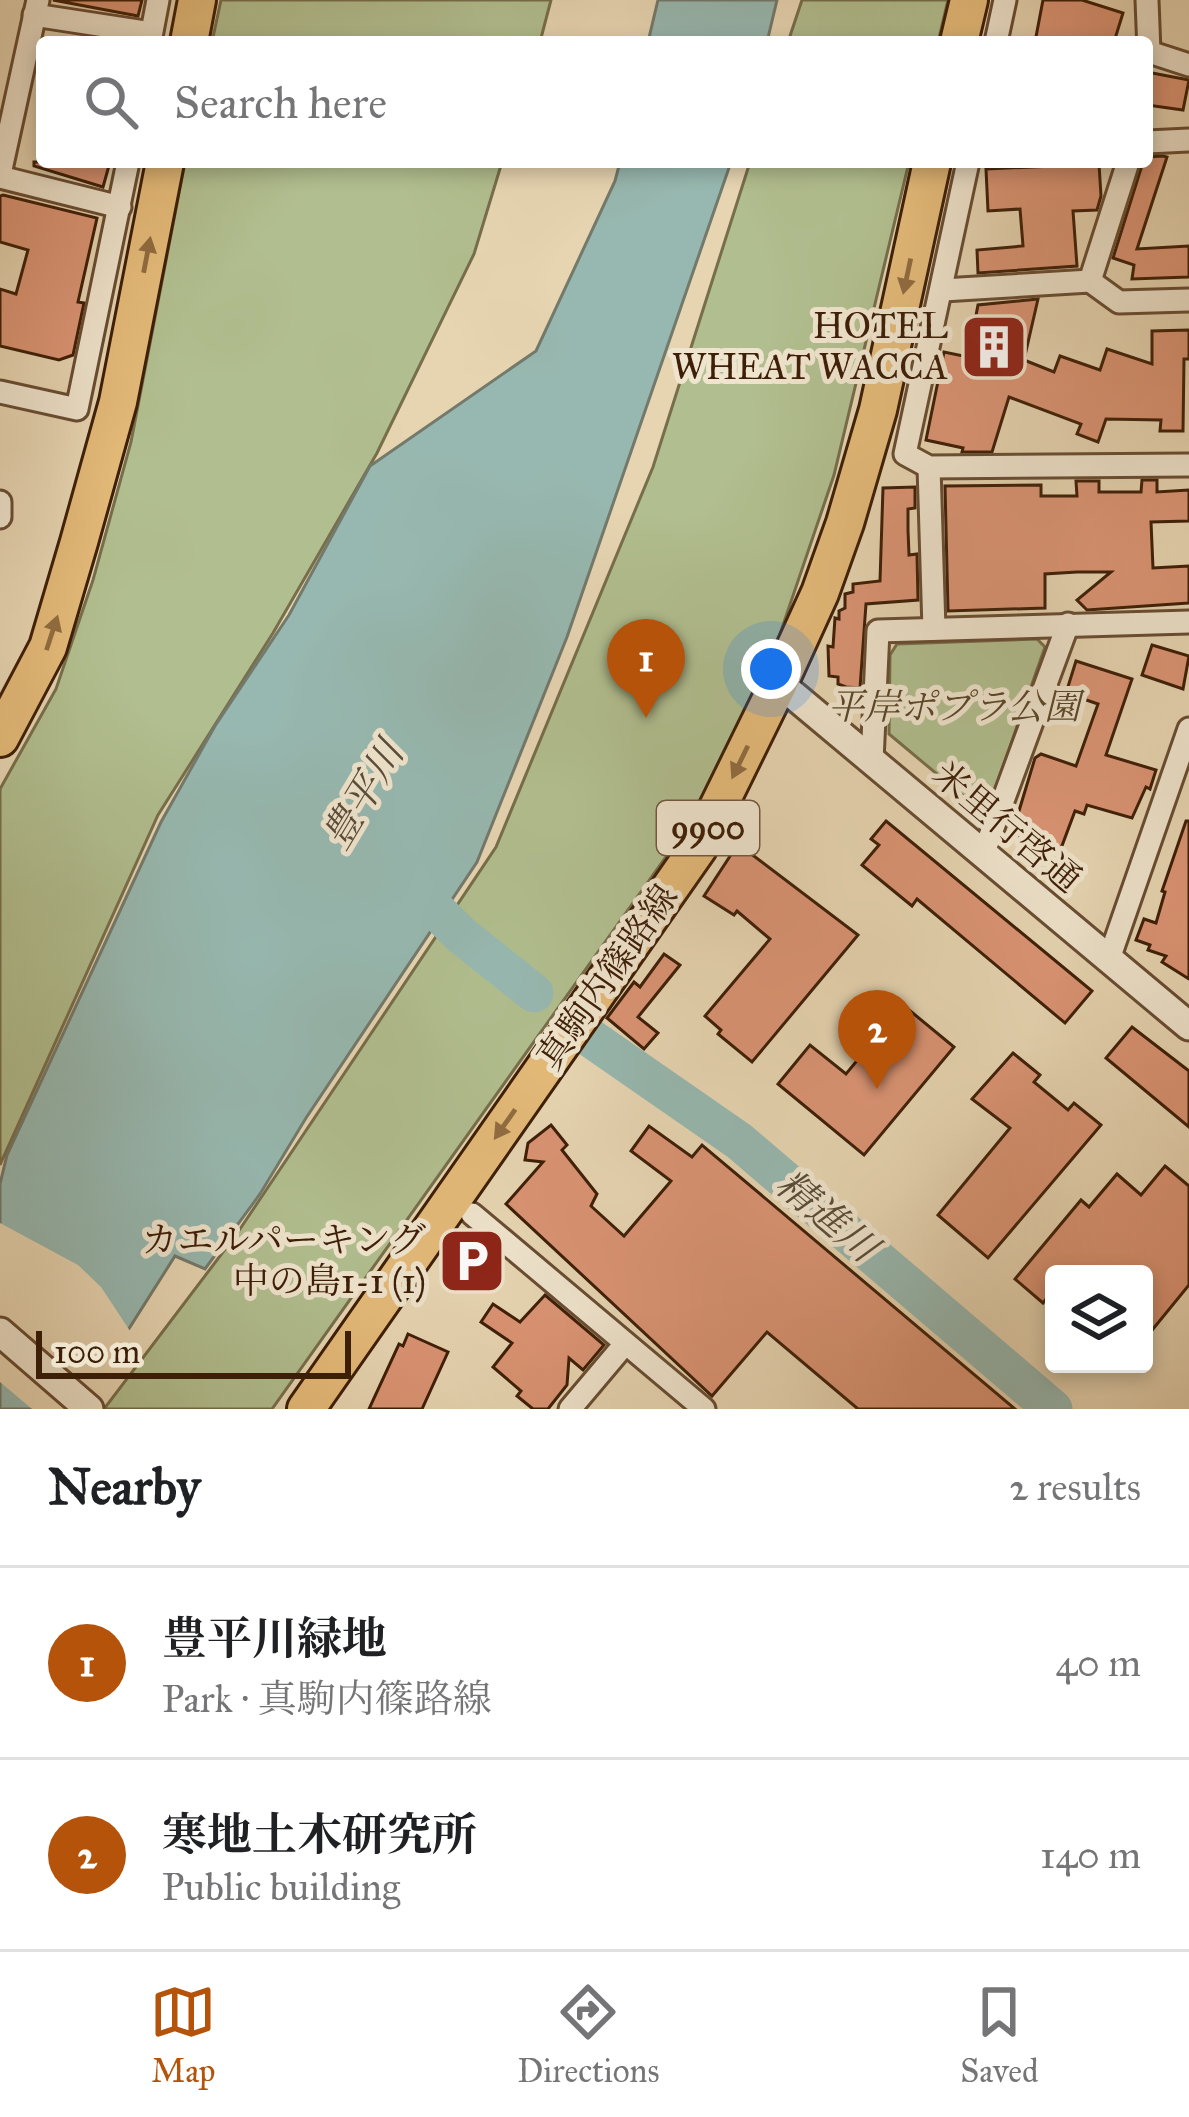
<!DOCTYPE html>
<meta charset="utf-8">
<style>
body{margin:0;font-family:"IM FELL Great Primer","Noto Serif JP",serif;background:#f6f6f6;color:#202124}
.controls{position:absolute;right:36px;bottom:36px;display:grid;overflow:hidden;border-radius:12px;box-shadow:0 6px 18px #0003}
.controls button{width:108px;height:108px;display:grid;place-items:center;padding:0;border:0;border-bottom:3px solid #e0e0e0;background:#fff;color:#202124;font:60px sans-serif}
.scale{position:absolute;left:36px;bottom:30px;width:315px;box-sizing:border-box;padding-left:12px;border:6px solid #3d1e07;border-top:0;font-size:33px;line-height:42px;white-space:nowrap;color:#3d1e07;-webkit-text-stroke:9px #efe4cd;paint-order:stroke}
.you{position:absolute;left:771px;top:669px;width:42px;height:42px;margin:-30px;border:9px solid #fff;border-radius:50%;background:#1a73e8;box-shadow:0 0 0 18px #1a73e833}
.badge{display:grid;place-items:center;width:78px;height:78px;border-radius:50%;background:#b45309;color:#fff;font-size:39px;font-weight:700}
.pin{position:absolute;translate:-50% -99px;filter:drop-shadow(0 3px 6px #0008)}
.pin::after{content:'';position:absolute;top:63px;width:42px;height:36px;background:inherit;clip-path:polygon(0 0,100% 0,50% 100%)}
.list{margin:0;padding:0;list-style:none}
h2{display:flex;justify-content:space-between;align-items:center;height:156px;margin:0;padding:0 48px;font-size:51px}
h2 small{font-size:39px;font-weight:400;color:#757577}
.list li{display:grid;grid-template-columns:78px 1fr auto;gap:36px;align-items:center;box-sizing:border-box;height:192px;padding:0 48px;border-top:3px solid #e0e0e0}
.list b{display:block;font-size:45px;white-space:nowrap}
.list p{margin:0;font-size:39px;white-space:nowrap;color:#757577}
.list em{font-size:39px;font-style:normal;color:#757577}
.icon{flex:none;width:66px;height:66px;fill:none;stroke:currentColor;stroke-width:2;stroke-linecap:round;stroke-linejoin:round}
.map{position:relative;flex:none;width:1189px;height:1409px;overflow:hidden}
.search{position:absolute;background:#fff;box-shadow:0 6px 18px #0003;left:36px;right:36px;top:36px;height:132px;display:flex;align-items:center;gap:30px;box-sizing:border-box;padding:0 42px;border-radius:12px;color:#757577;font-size:45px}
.sheet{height:540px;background:#fff}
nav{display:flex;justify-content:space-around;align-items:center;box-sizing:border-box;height:168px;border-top:3px solid #e0e0e0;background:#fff;font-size:33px;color:#757577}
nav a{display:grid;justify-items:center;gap:6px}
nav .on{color:#b45309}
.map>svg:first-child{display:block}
</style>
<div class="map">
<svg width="1189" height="1409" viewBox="0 0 1189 1409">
<rect width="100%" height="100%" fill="#e7d5b2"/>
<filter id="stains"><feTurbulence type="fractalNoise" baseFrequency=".00167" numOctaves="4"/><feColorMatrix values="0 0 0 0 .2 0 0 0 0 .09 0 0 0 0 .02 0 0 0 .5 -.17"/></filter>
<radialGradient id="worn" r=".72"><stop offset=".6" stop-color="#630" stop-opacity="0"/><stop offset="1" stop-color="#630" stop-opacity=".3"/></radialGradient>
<g fill="#b1be8f" stroke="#776e4b" stroke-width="3">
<polygon points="221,0 551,0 540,42 212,42"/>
<polygon points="802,0 948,0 938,42 788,42"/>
<polygon points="185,162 502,162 474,254 377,453 273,633 158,815 0,1165 0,789 56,689 93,580 131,442"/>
<polygon points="750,162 909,162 834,475 780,634 705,802 272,1409 104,1409 236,1235 496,847 653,467"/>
<polygon points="1037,639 1045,647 986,815 889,734 890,655 897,644"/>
</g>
<g fill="#97b8b0" stroke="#737a6c" stroke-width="3">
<polygon points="658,0 777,0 767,42 648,42"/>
<polygon points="620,162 731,162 567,637 477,862 306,1118 260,1194 205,1269 175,1256 78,1409 0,1409 0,1184 7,1155 161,822 215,726 289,615 370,466 536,351 615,181"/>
</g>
<polygon fill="#e7d5b2" points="0,1223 78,1265 101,1287 132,1334 85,1409 32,1409 0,1382"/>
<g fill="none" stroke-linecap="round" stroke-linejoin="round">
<g stroke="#97b8b0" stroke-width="39">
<polyline points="403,877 461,935 534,993"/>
<polyline points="589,1037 739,1141 1053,1409"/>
</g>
</g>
<g fill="#db9474" stroke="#3d1e07" stroke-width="3">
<polygon points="53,0 142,0 138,16"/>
<polygon points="1043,0 1082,0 1123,13 1114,42 1035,42"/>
<polygon points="1147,72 1189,80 1183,110 1147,105"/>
<polygon points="1163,156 1167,157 1137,249 1189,246 1189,277 1132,279 1134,265 1113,258 1143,162 1147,162 1147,157"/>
<polygon points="34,162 110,162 103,187 34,166"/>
<polygon points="1099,164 1101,196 1097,210 1073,211 1077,266 978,273 977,250 1023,246 1020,209 988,211 986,169"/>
<polygon points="3,195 97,218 78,302 84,303 73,355 59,360 0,346 0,289 16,294 28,250 0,242 0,196"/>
<polygon points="1038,299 1024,360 1054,372 1060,356 1100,370 1107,349 1152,364 1152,331 1189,330 1189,359 1184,359 1183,431 1160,431 1161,420 1106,419 1098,442 1077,434 1081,424 1009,397 992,452 962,452 963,448 926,440 944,352 968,357 978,305"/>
<polygon points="1142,480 1157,480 1157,492 1189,490 1189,521 1151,522 1153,568 1189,566 1189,603 1087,610 1077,600 1111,572 1077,572 1045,574 1045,608 948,611 945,486 1041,485 1041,496 1077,496 1076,481 1099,481 1099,492 1141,492"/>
<polygon points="915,487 915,508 908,509 908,530 909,555 917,554 918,600 866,604 860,688 846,687 838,684 838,677 829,676 828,646 833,647 835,618 839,619 839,611 845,608 845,594 853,592 853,584 880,581 883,488"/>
<polygon points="1152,645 1189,656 1183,689 1142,675"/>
<polygon points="1076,661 1132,679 1106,755 1156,770 1150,789 1146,787 1132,818 1087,805 1084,814 1075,811 1060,851 1012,834 1035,758 1041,754 1076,766 1098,704 1066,693"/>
<polygon points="886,821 1092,991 1065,1023 917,899 912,906 862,865 879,845 871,839"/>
<polygon points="1186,821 1189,821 1189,979 1162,962 1166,956 1148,950 1150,945 1136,940 1144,919 1156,923 1165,892 1162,891"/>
<polygon points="738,844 858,935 752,1062 718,1034 721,1030 705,1016 770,939 737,911 734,915 704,896"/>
<polygon points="664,954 680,965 638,1017 658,1033 644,1049 607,1018 634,982 640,987"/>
<polygon points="903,1005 954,1047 864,1155 778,1084 810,1045 846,1074"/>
<polygon points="1132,1027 1189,1071 1189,1127 1106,1058"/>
<polygon points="1013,1053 1040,1075 1034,1082 1068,1110 1074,1103 1101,1125 988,1258 938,1215 1010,1128 972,1099"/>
<polygon points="551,1125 567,1145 562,1150 597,1194 591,1206 624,1236 671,1181 631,1151 649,1126 692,1157 702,1145 1015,1409 858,1409 767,1332 712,1396 506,1204 543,1162 525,1160 528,1143"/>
<polygon points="1165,1166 1189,1186 1189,1285 1144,1340 1144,1274 1054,1274 1054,1289 1043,1303 1015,1279 1081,1200 1089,1207 1117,1174 1141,1195"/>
<polygon points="545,1295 604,1345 583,1370 569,1358 567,1385 548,1409 533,1409 517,1396 521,1391 493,1367 512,1343 481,1322 493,1304 520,1322"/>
<polygon points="408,1334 448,1352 422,1409 369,1409 399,1344 403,1346"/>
</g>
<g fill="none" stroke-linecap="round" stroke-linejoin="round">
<defs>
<g id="minor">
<polyline points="1147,0 1149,52 1189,65"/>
<polyline points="34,15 151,33"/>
<polyline points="150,42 158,0"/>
<polyline points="996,42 1005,0"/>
<polyline points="1147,142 1189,140"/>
<polyline points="968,162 905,454 929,467 1189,465"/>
<polyline points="0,174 38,0"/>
<polyline points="0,177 120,207"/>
<polyline points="1090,281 1128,162"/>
<polyline points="943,290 1090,281 1119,302 1189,300"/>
<polyline points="0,392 77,409 128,162"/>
<polyline points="929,467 934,629"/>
<polyline points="0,502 0,517"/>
<polyline points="872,761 878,631 1189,622"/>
<polyline points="983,855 1068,624"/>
<polyline points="1109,959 1189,729"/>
<polyline points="472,1214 704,1409"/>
<polyline points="570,1409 624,1345"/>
</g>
<g id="tertiary">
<polyline points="779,683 1189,1026"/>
<polyline points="0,1332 89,1409"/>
</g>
<g id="primary">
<polyline points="189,42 197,0"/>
<polyline points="959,42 969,0"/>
<polyline points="0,738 48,647 79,542 118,402 165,162"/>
<polyline points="306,1409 698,848 779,683 820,593 845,523 878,410 932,162"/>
</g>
</defs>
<use href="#minor" stroke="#684c32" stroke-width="27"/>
<use href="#tertiary" stroke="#684c32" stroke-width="33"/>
<use href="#primary" stroke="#3d1e07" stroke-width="42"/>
<use href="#minor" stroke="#efe4cd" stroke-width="21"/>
<use href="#tertiary" stroke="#efe4cd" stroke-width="27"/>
<use href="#primary" stroke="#e4ba79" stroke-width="36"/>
</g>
<defs><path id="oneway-solid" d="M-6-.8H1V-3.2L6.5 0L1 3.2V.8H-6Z" transform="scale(3)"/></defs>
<g fill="#906c40">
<use href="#oneway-solid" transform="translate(147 255) rotate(-79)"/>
<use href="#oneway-solid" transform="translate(907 276) rotate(102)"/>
<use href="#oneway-solid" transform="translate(52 633) rotate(-72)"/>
<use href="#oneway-solid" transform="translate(740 762) rotate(116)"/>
<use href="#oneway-solid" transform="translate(505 1124) rotate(125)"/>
</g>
<defs>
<symbol id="building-square" viewBox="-11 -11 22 22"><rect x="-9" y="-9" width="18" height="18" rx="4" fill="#8f2418" stroke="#efe4cd"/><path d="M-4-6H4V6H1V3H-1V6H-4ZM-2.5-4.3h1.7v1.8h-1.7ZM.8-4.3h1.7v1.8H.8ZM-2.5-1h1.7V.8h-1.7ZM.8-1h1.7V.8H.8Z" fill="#fff"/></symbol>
<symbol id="parking-square" viewBox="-11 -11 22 22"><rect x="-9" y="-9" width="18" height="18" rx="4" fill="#8f2418" stroke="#efe4cd"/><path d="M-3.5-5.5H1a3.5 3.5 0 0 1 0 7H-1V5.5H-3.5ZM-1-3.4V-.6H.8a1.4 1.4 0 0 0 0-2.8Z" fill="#fff"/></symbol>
</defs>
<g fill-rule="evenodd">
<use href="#building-square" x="956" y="309" width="76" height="76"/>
<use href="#parking-square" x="434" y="1223" width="76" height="76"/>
</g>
<g text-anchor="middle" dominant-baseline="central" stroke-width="10" stroke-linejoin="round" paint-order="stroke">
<rect fill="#efe4cd" stroke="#725942" stroke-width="3" x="657" y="801" width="102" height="54" rx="9"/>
<g font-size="33" font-weight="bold" fill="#3d1e07">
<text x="708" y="828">9900</text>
</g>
<g font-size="36" fill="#3d1e07" stroke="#efe4cd" text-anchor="end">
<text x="948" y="326">HOTEL<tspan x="948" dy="41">WHEAT WACCA</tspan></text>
<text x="426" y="1240">カエルパーキング<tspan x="426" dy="41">中の島1-1 (1)</tspan></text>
</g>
<g font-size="36" font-style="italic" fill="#5a4629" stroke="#efe4cd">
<text x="954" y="707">平岸ポプラ公園</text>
</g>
<g font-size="36" fill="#3d1e07" stroke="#efe4cd">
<text transform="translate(1007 827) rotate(40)">米里行啓通</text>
<text transform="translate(607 977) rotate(-55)">真駒内篠路線</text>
</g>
<g font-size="39" font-style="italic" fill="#584c3a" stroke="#efe4cd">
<text transform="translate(363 795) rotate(-59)">豊平川</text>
<text transform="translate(827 1216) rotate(40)">精進川</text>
</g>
</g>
<rect width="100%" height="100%" filter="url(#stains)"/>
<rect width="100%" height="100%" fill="url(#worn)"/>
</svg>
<div class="controls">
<button><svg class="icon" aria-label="layers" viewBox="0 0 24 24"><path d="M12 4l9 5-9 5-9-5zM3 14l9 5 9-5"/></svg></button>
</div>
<div class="scale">100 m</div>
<div class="you"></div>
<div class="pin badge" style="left:646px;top:718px">1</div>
<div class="pin badge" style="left:877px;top:1089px">2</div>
<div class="search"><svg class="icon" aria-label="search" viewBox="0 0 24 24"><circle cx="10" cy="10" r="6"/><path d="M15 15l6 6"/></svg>Search here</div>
</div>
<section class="sheet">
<h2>Nearby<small>2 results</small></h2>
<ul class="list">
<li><span class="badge">1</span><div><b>豊平川緑地</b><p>Park · 真駒内篠路線</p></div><em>40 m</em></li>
<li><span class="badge">2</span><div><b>寒地土木研究所</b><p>Public building</p></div><em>140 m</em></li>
</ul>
</section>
<nav>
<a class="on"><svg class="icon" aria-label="map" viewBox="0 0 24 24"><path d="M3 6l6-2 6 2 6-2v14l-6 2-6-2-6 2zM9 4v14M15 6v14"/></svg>Map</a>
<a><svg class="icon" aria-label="directions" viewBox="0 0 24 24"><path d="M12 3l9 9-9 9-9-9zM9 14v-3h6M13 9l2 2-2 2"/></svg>Directions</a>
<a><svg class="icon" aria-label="saved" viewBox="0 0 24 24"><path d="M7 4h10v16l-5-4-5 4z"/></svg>Saved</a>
</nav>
